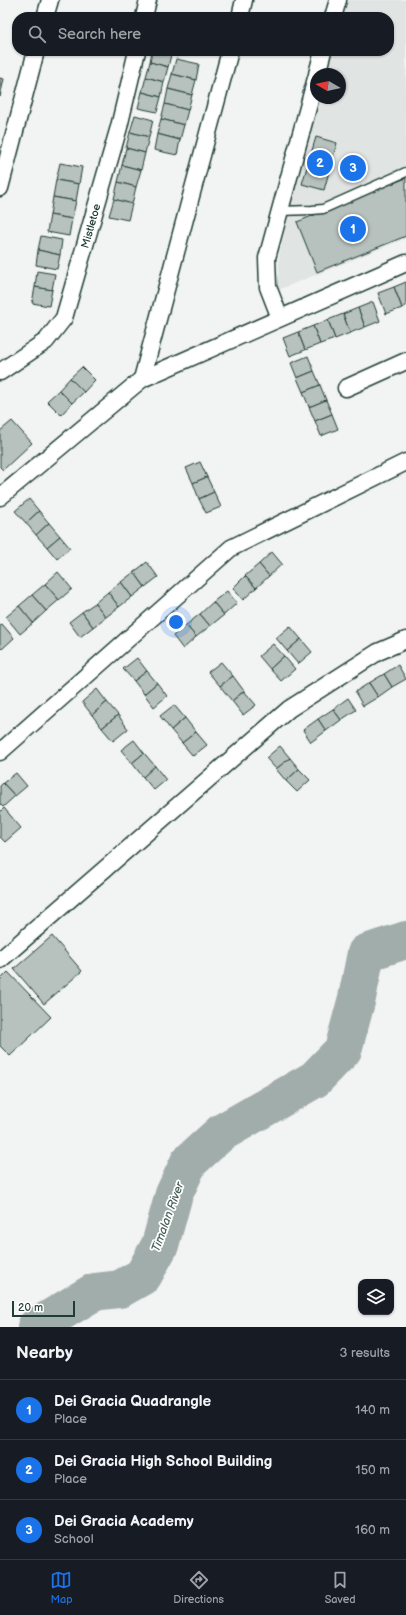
<!DOCTYPE html>
<style>
body{margin:0;font-family:"Balsamiq Sans",sans-serif;background:#242831;color:#f1f3f6}
.controls{position:absolute;right:12px;bottom:12px;display:grid;overflow:hidden;border-radius:8px;box-shadow:0 1px 3px #0004}
.controls button{width:36px;height:36px;display:grid;place-items:center;padding:0;border:0;border-bottom:1px solid #363941;background:#171b24;color:#f1f3f6;font:20px sans-serif}
.compass{position:absolute;left:310px;top:68px;width:36px;height:36px;border-radius:50%;background:#171b24;box-shadow:0 1px 3px #0004;rotate:279deg}
.scale{position:absolute;left:12px;bottom:10px;width:63px;box-sizing:border-box;padding-left:4px;border:2px solid #1f3d34;border-top:0;font-size:11px;line-height:14px;white-space:nowrap;color:#1f3d34;-webkit-text-stroke:3px #fff;paint-order:stroke}
.you{position:absolute;left:176px;top:622px;width:14px;height:14px;margin:-10px;border:3px solid #fff;border-radius:50%;background:#1a73e8;box-shadow:0 0 0 6px #1a73e833}
.badge{display:grid;place-items:center;width:26px;height:26px;border-radius:50%;background:#1a73e8;color:#fff;font-size:13px;font-weight:700}
.pin{position:absolute;translate:-50% -50%;border:2px solid #fff;box-shadow:0 1px 4px #0006}
.list{margin:0;padding:0;list-style:none}
h2{display:flex;justify-content:space-between;align-items:center;height:52px;margin:0;padding:0 16px;font-size:17px}
h2 small{font-size:13px;font-weight:400;color:#9ea1a6}
.list li{display:grid;grid-template-columns:26px 1fr auto;gap:12px;align-items:center;box-sizing:border-box;height:60px;padding:0 16px;border-top:1px solid #363941}
.list b{display:block;font-size:15px;white-space:nowrap}
.list p{margin:0;font-size:13px;white-space:nowrap;color:#9ea1a6}
.list em{font-size:13px;font-style:normal;color:#9ea1a6}
.icon{flex:none;width:22px;height:22px;fill:none;stroke:currentColor;stroke-width:2;stroke-linecap:round;stroke-linejoin:round}
.map{position:relative;flex:none;width:406px;height:1327px;overflow:hidden}
.search{position:absolute;background:#171b24;box-shadow:0 1px 3px #0004;left:12px;right:12px;top:12px;height:44px;display:flex;align-items:center;gap:10px;box-sizing:border-box;padding:0 14px;border-radius:16px;color:#9ea1a6;font-size:15px}
.sheet{height:232px;background:#171b24}
nav{display:flex;justify-content:space-around;align-items:center;box-sizing:border-box;height:56px;border-top:1px solid #363941;background:#171b24;font-size:11px;color:#9ea1a6}
nav a{display:grid;justify-items:center;gap:2px}
nav .on{color:#1a73e8}
.map>svg:first-child{display:block}
</style>
<div class="map">
<svg width="406" height="1327" viewBox="0 0 406 1327">
<rect width="100%" height="100%" fill="#f2f3f3"/>
<filter id="ink" filterUnits="userSpaceOnUse"><feTurbulence type="fractalNoise" baseFrequency=".025" numOctaves="2"/><feDisplacementMap in="SourceGraphic" scale="8" xChannelSelector="R" yChannelSelector="G"/><feConvolveMatrix kernelMatrix="1 2 1 2 8 2 1 2 1" color-interpolation-filters="sRGB"/></filter>
<g filter="url(#ink)">
<polygon fill="#e0e4e3" points="339,0 406,0 406,238 278,290 279,256 316,98 340,98 340,74 322,74 327,51 389,51 389,17 335,17"/>
<g fill="none" stroke-linecap="round" stroke-linejoin="round">
<polyline stroke="#a1adaa" stroke-width="38" points="36,1327 94,1292 120,1289 143,1276 160,1245 174,1194 189,1162 221,1133 315,1079 343,1050 357,998 366,953 406,940"/>
</g>
<g fill="#b7c1bd" stroke="#1f3d34">
<polygon points="152,51 172,51 168,67 150,62"/>
<polygon points="188,51 203,51 202,54"/>
<polygon points="176,59 199,64 196,80 172,74"/>
<polygon points="150,62 168,67 164,82 146,77"/>
<polygon points="172,74 196,80 192,95 168,89"/>
<polygon points="146,77 164,82 161,97 142,92"/>
<polygon points="0,78 4,79 0,97"/>
<polygon points="168,89 192,95 188,110 165,104"/>
<polygon points="142,92 161,97 157,112 138,108"/>
<polygon points="165,104 188,110 184,125 161,119"/>
<polygon points="135,115 153,120 149,137 130,132"/>
<polygon points="161,119 184,125 180,140 157,134"/>
<polygon points="130,132 149,137 145,153 126,148"/>
<polygon points="157,134 180,140 177,155 154,150"/>
<polygon points="316,137 337,143 324,190 302,184"/>
<polygon points="126,148 145,153 141,170 122,165"/>
<polygon points="60,163 82,167 79,184 56,180"/>
<polygon points="122,165 141,170 136,187 118,182"/>
<polygon points="406,178 406,236 317,272 297,222"/>
<polygon points="56,180 79,184 76,201 53,197"/>
<polygon points="118,182 136,187 132,204 114,199"/>
<polygon points="53,197 76,201 72,219 50,215"/>
<polygon points="114,199 132,204 128,220 109,216"/>
<polygon points="50,215 72,219 69,236 47,232"/>
<polygon points="41,236 62,240 60,255 38,250"/>
<polygon points="38,250 60,255 57,269 36,265"/>
<polygon points="37,271 55,274 52,290 35,287"/>
<polygon points="406,282 406,306 402,308 394,287"/>
<polygon points="35,287 52,290 49,306 32,303"/>
<polygon points="394,287 402,308 386,314 378,293"/>
<polygon points="373,302 380,321 365,327 358,308"/>
<polygon points="358,308 365,327 350,333 343,314"/>
<polygon points="343,314 350,333 335,339 328,320"/>
<polygon points="328,320 335,339 320,344 313,326"/>
<polygon points="313,326 320,344 305,350 298,332"/>
<polygon points="298,332 305,350 290,356 283,338"/>
<polygon points="308,356 314,371 297,378 291,363"/>
<polygon points="82,367 95,380 84,392 70,378"/>
<polygon points="314,371 320,385 303,392 297,378"/>
<polygon points="70,378 84,392 72,403 59,390"/>
<polygon points="320,385 326,400 309,407 303,392"/>
<polygon points="59,390 72,403 61,415 47,401"/>
<polygon points="326,400 332,414 315,421 309,407"/>
<polygon points="332,414 338,429 321,436 315,421"/>
<polygon points="12,421 32,443 3,470 0,467 0,431"/>
<polygon points="200,462 207,477 193,483 186,468"/>
<polygon points="207,477 214,492 199,499 193,483"/>
<polygon points="214,492 221,507 206,513 199,499"/>
<polygon points="29,499 39,511 26,523 15,511"/>
<polygon points="39,511 49,523 36,535 26,523"/>
<polygon points="49,523 60,536 47,547 36,535"/>
<polygon points="60,536 70,548 57,559 47,547"/>
<polygon points="272,552 282,564 269,576 259,564"/>
<polygon points="147,562 158,577 145,587 134,572"/>
<polygon points="259,564 269,576 256,588 245,576"/>
<polygon points="58,572 72,589 59,600 45,584"/>
<polygon points="134,572 145,587 132,597 121,582"/>
<polygon points="245,576 256,588 243,600 233,588"/>
<polygon points="121,582 132,597 119,607 108,592"/>
<polygon points="45,584 59,600 46,611 32,595"/>
<polygon points="227,591 237,603 224,615 213,602"/>
<polygon points="108,592 119,607 106,617 95,603"/>
<polygon points="32,595 46,611 33,623 19,606"/>
<polygon points="213,602 224,615 210,626 200,614"/>
<polygon points="95,603 106,617 93,627 82,612"/>
<polygon points="19,606 33,623 20,634 6,617"/>
<polygon points="82,612 93,627 80,637 69,622"/>
<polygon points="200,614 210,626 196,637 186,625"/>
<polygon points="2,624 14,638 2,649 0,647 0,625"/>
<polygon points="186,625 196,637 183,649 173,636"/>
<polygon points="290,626 301,639 287,651 276,638"/>
<polygon points="301,639 312,652 298,664 287,651"/>
<polygon points="273,644 284,656 270,669 259,656"/>
<polygon points="284,656 295,669 281,681 270,669"/>
<polygon points="137,658 147,671 134,681 123,669"/>
<polygon points="221,662 233,676 220,686 208,672"/>
<polygon points="398,665 406,679 392,687 384,674"/>
<polygon points="147,671 157,683 144,694 134,681"/>
<polygon points="384,674 392,687 378,697 369,683"/>
<polygon points="233,676 244,691 232,701 220,686"/>
<polygon points="157,683 167,696 154,707 144,694"/>
<polygon points="369,683 378,697 363,706 355,692"/>
<polygon points="97,689 107,702 92,715 82,702"/>
<polygon points="244,691 256,705 243,715 232,701"/>
<polygon points="348,698 356,710 341,720 333,709"/>
<polygon points="107,702 118,715 102,728 92,715"/>
<polygon points="174,705 185,718 171,730 160,716"/>
<polygon points="333,709 341,720 326,731 318,719"/>
<polygon points="118,715 128,729 113,741 102,728"/>
<polygon points="185,718 196,732 182,743 171,730"/>
<polygon points="318,719 326,731 311,742 303,730"/>
<polygon points="196,732 207,745 193,756 182,743"/>
<polygon points="134,740 144,753 132,763 121,750"/>
<polygon points="280,746 290,758 276,769 266,758"/>
<polygon points="144,753 155,766 143,777 132,763"/>
<polygon points="290,758 299,769 286,781 276,769"/>
<polygon points="155,766 166,780 154,790 143,777"/>
<polygon points="299,769 310,780 297,792 286,781"/>
<polygon points="16,773 27,786 15,796 3,783"/>
<polygon points="3,783 15,796 3,807 0,804 0,786"/>
<polygon points="4,808 21,828 5,842 0,837 0,812"/>
<polygon points="52,936 82,971 44,1004 14,969"/>
<polygon points="8,972 51,1017 10,1056 0,1046 0,980"/>
</g>
<g fill="none" stroke-linecap="round" stroke-linejoin="round">
<defs>
<polyline id="service" points="279,211 312,210 323,209 406,172"/>
<g id="minor">
<polyline points="45,17 50,0"/>
<polyline points="144,17 148,0"/>
<polyline points="240,17 244,0"/>
<polyline points="333,17 338,0"/>
<polyline points="317,74 323,51"/>
<polyline points="0,188 36,51"/>
<polyline points="280,318 268,287 267,258 316,78"/>
<polyline points="0,372 46,341 64,318 119,127 137,51"/>
<polyline points="142,379 230,51"/>
<polyline points="346,388 406,361"/>
<polyline points="0,497 142,379 406,263"/>
<polyline points="0,752 231,548 406,462"/>
<polyline points="0,960 289,709 378,652 406,640"/>
</g>
</defs>
<use href="#service" stroke="#1f3d34" stroke-width="11"/>
<use href="#minor" stroke="#1f3d34" stroke-width="19"/>
<use href="#service" stroke="#fff" stroke-width="8"/>
<use href="#minor" stroke="#fff" stroke-width="16"/>
</g>
</g>
<g text-anchor="middle" dominant-baseline="central" stroke-width="3.5" stroke-linejoin="round" paint-order="stroke">
<g font-size="11" fill="#1f3d34" stroke="#fff">
<text transform="translate(91 226) rotate(-74)">Mistletoe</text>
</g>
<g font-size="12" font-style="italic" fill="#465f57" stroke="#fff">
<text transform="translate(168 1217) rotate(-70)">Timalan River</text>
</g>
</g>
</svg>
<div class="controls">
<button><svg class="icon" aria-label="layers" viewBox="0 0 24 24"><path d="M12 4l9 5-9 5-9-5zM3 14l9 5 9-5"/></svg></button>
</div>
<svg class="compass" viewBox="-18 -18 36 36"><path d="M0-13l5 13h-10z" fill="#e53935"/><path d="M0 13l5-13h-10z" fill="#9ea1a6"/></svg>
<div class="scale">20 m</div>
<div class="you"></div>
<div class="pin badge" style="left:353px;top:229px">1</div>
<div class="pin badge" style="left:320px;top:163px">2</div>
<div class="pin badge" style="left:353px;top:168px">3</div>
<div class="search"><svg class="icon" aria-label="search" viewBox="0 0 24 24"><circle cx="10" cy="10" r="6"/><path d="M15 15l6 6"/></svg>Search here</div>
</div>
<section class="sheet">
<h2>Nearby<small>3 results</small></h2>
<ul class="list">
<li><span class="badge">1</span><div><b>Dei Gracia Quadrangle</b><p>Place</p></div><em>140 m</em></li>
<li><span class="badge">2</span><div><b>Dei Gracia High School Building</b><p>Place</p></div><em>150 m</em></li>
<li><span class="badge">3</span><div><b>Dei Gracia Academy</b><p>School</p></div><em>160 m</em></li>
</ul>
</section>
<nav>
<a class="on"><svg class="icon" aria-label="map" viewBox="0 0 24 24"><path d="M3 6l6-2 6 2 6-2v14l-6 2-6-2-6 2zM9 4v14M15 6v14"/></svg>Map</a>
<a><svg class="icon" aria-label="directions" viewBox="0 0 24 24"><path d="M12 3l9 9-9 9-9-9zM9 14v-3h6M13 9l2 2-2 2"/></svg>Directions</a>
<a><svg class="icon" aria-label="saved" viewBox="0 0 24 24"><path d="M7 4h10v16l-5-4-5 4z"/></svg>Saved</a>
</nav>
